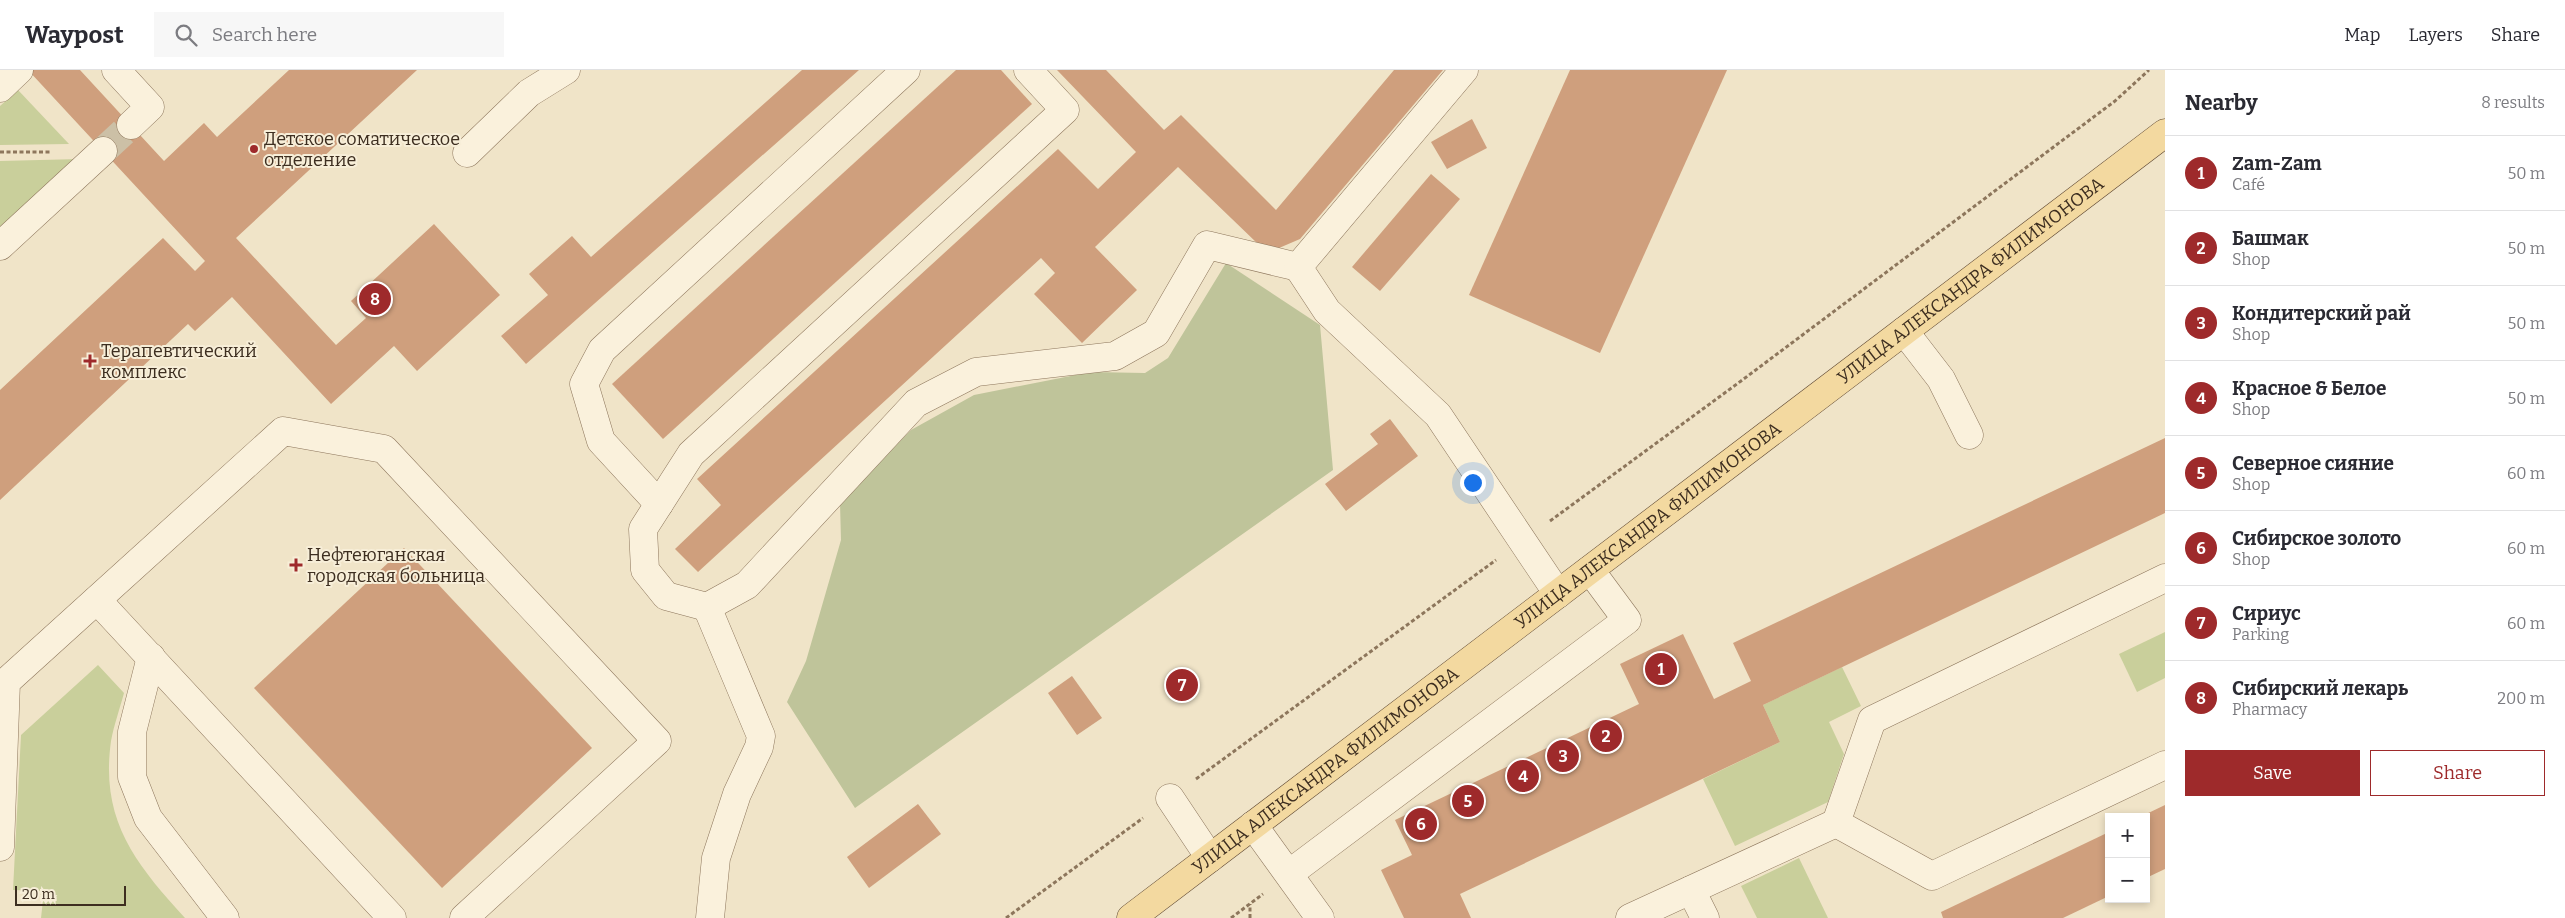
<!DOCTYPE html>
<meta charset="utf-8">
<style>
body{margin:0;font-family:Bitter,serif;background:#f7f7f7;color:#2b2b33}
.controls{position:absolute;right:15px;bottom:15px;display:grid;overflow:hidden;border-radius:0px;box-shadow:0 2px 8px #0003}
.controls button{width:45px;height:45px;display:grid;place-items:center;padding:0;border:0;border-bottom:1px solid #e1e1e2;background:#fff;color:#2b2b33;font:25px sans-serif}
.scale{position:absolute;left:15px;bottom:12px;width:111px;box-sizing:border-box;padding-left:5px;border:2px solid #3d2e20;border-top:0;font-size:14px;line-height:18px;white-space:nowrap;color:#3d2e20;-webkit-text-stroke:4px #f7eed8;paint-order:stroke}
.you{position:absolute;left:1472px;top:412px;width:18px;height:18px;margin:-12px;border:4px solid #fff;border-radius:50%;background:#1a73e8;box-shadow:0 0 0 8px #1a73e833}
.badge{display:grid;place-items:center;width:32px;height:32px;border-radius:50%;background:#9e2a2b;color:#fff;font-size:16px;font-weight:700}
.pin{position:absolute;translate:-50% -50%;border:2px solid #fff;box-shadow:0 1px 5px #0006}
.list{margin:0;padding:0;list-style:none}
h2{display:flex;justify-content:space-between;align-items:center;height:65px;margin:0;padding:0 20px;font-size:21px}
h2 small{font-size:16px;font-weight:400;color:#7c7c81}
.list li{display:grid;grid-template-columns:32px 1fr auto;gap:15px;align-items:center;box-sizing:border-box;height:75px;padding:0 20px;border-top:1px solid #e1e1e2}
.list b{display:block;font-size:19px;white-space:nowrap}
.list p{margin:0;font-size:16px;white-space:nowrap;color:#7c7c81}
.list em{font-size:16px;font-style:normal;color:#7c7c81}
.actions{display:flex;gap:10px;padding:15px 20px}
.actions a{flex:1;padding:11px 0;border:1px solid #9e2a2b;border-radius:0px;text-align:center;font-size:18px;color:#9e2a2b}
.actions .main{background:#9e2a2b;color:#fff}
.icon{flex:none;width:28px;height:28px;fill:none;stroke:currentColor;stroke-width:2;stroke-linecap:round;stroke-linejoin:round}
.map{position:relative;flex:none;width:2165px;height:848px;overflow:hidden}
header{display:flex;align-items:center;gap:30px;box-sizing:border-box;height:70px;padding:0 25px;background:#fff;border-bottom:1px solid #e1e1e2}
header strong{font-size:24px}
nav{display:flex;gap:28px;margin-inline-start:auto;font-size:18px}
.search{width:350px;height:45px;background:#f7f7f7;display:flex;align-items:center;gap:12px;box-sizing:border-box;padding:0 18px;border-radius:0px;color:#7c7c81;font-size:19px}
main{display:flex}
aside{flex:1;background:#fff}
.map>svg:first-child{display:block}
</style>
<header>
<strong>Waypost</strong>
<div class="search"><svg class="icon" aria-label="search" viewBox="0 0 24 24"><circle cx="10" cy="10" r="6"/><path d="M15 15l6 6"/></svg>Search here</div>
<nav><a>Map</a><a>Layers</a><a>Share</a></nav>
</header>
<main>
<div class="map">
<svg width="2165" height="848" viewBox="0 0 2165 848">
<rect width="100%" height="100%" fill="#f0e4c8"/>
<g fill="#c9cf9b">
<polygon points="18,20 69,74 0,75 0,36"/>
<polygon points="80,89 0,163 0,91"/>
<polygon points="2165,562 2165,608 2137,622 2119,584"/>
<path d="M98,595L124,623C120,638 114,655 111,671C100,750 135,793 185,848H41L44,821L13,820L21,665Z"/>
<polygon points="1842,597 1861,636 1829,652 1844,684 1828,732 1735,776 1703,709 1780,672 1763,635"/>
<polygon points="1799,788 1828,848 1757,848 1741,816"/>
</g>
<polygon fill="#bfc49a" points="1226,193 1320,255 1333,400 855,738 787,632 806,591 841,470 840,433 911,360 974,325 1091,302 1145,303 1168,288"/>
<g fill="#cf9f7d">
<polygon points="28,0 80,0 164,91 204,53 217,67 289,0 417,0 236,168 336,275 366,248 351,231 434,154 500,225 417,301 394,276 331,334 232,227 195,261 188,254 0,430 0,320 163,168 195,201 205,191"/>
<polygon points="802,0 859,0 526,294 501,266 548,225 529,204 572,166 591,187"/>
<polygon points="956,0 1001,0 1032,34 663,369 612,314"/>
<polygon points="1057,0 1106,0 1164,60 1181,45 1276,140 1394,0 1443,0 1300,169 1279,178 1258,174 1178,97 1095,177 1137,220 1082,273 1034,224 1055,203 1041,188 698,502 675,479 721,435 697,409 1058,79 1098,119 1136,82"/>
<polygon points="1570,0 1727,0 1600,283 1469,225"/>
<polygon points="1472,49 1487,78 1447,99 1431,72"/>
<polygon points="1431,104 1460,129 1380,221 1352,197"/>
<polygon points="1390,349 1418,386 1346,441 1325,414 1378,374 1370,364"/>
<polygon points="2165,368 2165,443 1763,635 1780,672 1460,824 1471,848 1404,848 1381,800 1412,785 1395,750 1639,634 1620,594 1683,564 1714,629 1751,611 1733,573"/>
<polygon points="404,478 592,678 442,818 254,618"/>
<polygon points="1072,606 1102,648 1077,665 1048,623"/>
<polygon points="918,734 941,764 869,818 847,787"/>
<polygon points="2165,735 2165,799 2146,808 2146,747 2140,747"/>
<polygon points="2109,762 2109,826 2063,848 1943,848 1941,842"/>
</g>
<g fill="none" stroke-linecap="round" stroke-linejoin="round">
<polyline stroke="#ccc0a6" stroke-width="28" stroke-dasharray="28 14" stroke-linecap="butt" points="103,81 131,55"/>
<defs>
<g id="minor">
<polyline points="116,0 150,37 131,55"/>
<polyline points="1028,0 1065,40 691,384 643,459 645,500 666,526 707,537 747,515 916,333 976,302 1115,286 1156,263 1207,175 1298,197"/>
<polyline points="1464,0 1298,197 1327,241 1438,345 1558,524"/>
<polyline points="0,18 19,0"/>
<polyline points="467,83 529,23 566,0"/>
<polyline points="0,176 103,81"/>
<polyline points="1904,261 1941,309 1969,365"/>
<polyline points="659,434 601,371 584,314 602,280 906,0"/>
<polyline points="97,530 392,848"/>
<polyline points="707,537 761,666 759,677 737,724 716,788 710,848"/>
<polyline points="151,587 132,662 132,707 148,748 225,848"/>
<polyline points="1170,728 1210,788"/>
<polyline points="1836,753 1932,806 2165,695"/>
<polyline points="1253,755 1320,848"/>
<polyline points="0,777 6,612 283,361 384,379 657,671 464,848"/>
<polyline points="1290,803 1627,550 1590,500"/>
<polyline points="1691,820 1705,848"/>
<polyline points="1630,848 1836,753 1872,650 2165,508"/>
</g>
<g id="major">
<path id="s1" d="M1131,848L2165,63"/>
</g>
</defs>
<use href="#minor" stroke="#8d765c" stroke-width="29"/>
<use href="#major" stroke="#5b4430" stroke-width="29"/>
<g stroke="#8d765c" stroke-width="3" stroke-dasharray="4 2.5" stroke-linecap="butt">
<polyline points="0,82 52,82"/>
<polyline points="1550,451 1741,311 2115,31 2149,0"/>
<polyline points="1196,709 1496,490"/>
<polyline points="1006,848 1143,748"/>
<polyline points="1231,848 1263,824"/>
<polyline points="1250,848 1250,834"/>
</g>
<use href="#minor" stroke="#faf1dc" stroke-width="28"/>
<use href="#major" stroke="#f3d9a0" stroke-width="28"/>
</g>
<g fill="#9e2a2b" stroke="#f7eed8" stroke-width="2">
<circle cx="254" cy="79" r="5"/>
<path d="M87.5 283.5h5v5h5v5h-5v5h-5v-5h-5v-5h5z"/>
<path d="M293.5 487.5h5v5h5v5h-5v5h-5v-5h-5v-5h5z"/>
</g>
<g text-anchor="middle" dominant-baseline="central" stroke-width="4" stroke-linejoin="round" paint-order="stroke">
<g font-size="18" fill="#3d2e20" stroke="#f7eed8" text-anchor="start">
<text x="264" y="69">Детское соматическое<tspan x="264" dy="21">отделение</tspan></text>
<text x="101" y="281">Терапевтический<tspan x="101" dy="21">комплекс</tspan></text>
<text x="307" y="485">Нефтеюганская<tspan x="307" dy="21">городская больница</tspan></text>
</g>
<g font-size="18" fill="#3d2e20" stroke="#f7eed8">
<text stroke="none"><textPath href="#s1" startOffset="1054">УЛИЦА АЛЕКСАНДРА ФИЛИМОНОВА</textPath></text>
<text stroke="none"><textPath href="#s1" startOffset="649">УЛИЦА АЛЕКСАНДРА ФИЛИМОНОВА</textPath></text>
<text stroke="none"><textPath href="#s1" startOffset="244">УЛИЦА АЛЕКСАНДРА ФИЛИМОНОВА</textPath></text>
</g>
</g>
</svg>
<div class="controls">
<button>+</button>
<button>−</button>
</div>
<div class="scale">20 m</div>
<div class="you"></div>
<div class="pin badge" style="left:1661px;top:599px">1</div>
<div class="pin badge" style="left:1606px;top:666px">2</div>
<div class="pin badge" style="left:1563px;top:686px">3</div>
<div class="pin badge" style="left:1523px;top:706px">4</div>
<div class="pin badge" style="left:1468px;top:731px">5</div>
<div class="pin badge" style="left:1421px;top:754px">6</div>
<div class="pin badge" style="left:1182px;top:615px">7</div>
<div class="pin badge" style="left:375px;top:229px">8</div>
</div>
<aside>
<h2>Nearby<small>8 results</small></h2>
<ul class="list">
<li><span class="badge">1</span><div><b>Zam-Zam</b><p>Café</p></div><em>50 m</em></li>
<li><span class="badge">2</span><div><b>Башмак</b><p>Shop</p></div><em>50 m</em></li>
<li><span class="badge">3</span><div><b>Кондитерский рай</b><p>Shop</p></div><em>50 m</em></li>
<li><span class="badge">4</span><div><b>Красное &amp; Белое</b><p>Shop</p></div><em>50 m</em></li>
<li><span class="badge">5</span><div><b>Северное сияние</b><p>Shop</p></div><em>60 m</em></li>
<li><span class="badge">6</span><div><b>Сибирское золото</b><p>Shop</p></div><em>60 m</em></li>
<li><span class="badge">7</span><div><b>Сириус</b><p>Parking</p></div><em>60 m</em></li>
<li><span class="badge">8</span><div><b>Сибирский лекарь</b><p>Pharmacy</p></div><em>200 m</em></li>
</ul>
<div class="actions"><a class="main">Save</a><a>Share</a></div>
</aside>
</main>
